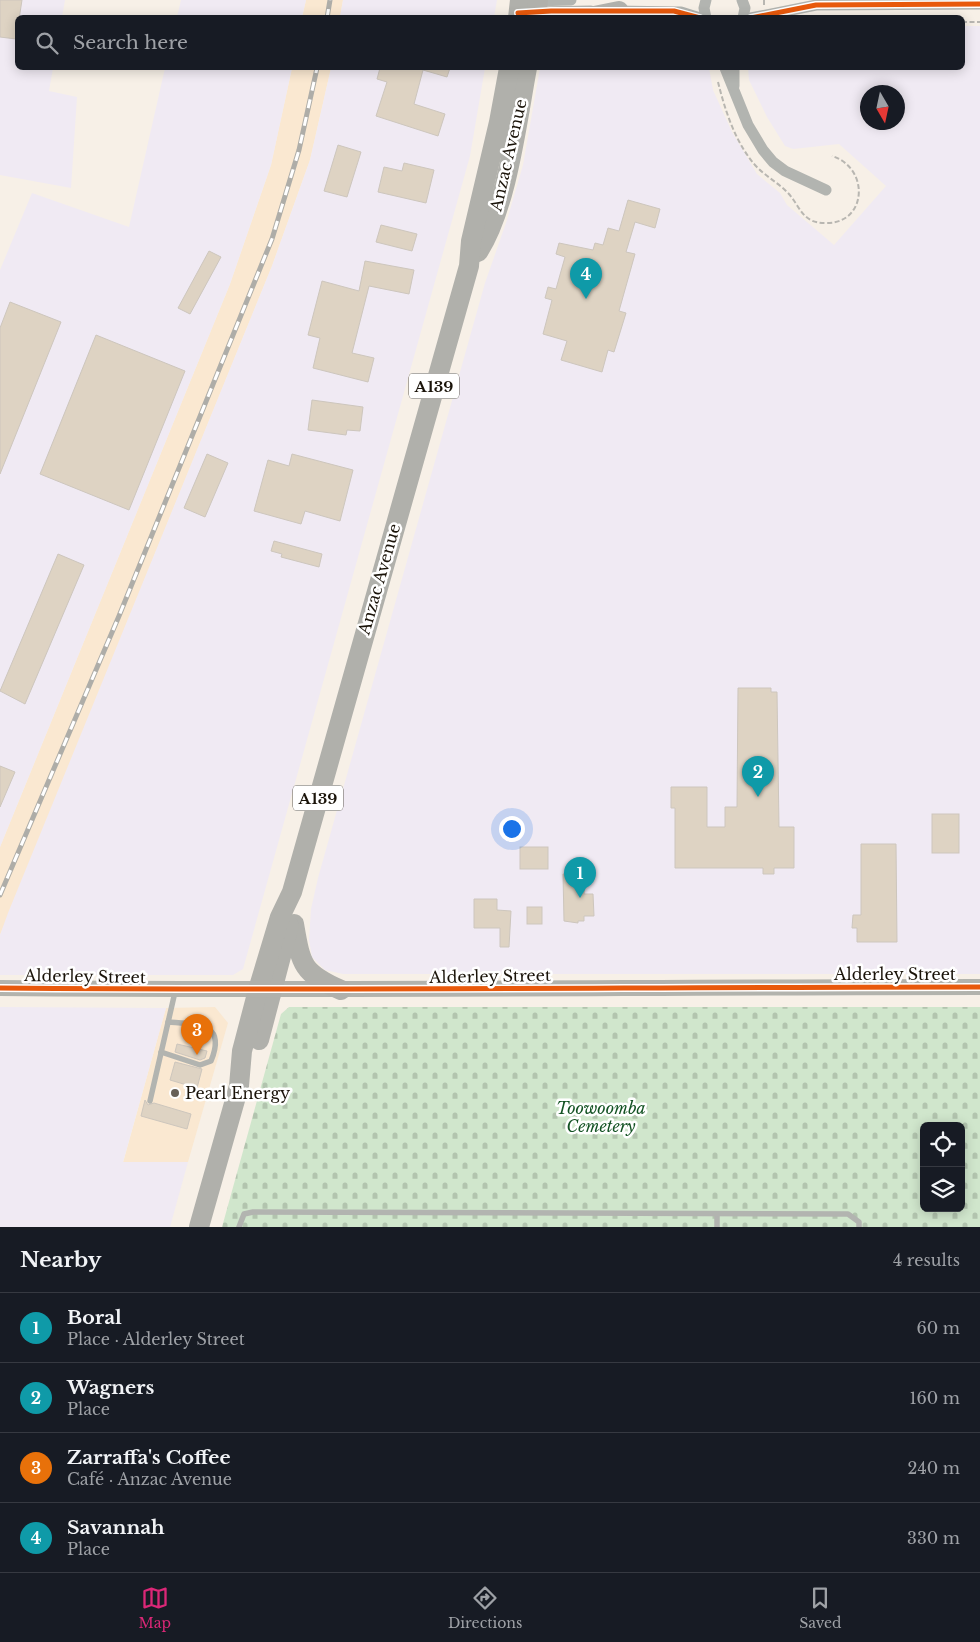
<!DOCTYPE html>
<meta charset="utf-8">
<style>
body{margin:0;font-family:"Libre Baskerville",serif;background:#20242c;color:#f1f3f6}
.controls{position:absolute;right:15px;bottom:15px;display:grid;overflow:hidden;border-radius:8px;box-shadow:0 2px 12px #0003}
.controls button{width:45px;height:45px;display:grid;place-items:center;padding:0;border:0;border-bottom:1px solid #363941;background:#171b24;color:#f1f3f6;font:25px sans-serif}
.compass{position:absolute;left:860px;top:85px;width:45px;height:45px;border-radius:50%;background:#171b24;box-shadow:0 2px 12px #0003;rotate:171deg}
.you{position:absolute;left:511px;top:828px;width:18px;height:18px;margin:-12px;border:4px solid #fff;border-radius:50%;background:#1a73e8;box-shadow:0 0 0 8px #1a73e833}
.badge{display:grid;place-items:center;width:32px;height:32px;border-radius:50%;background:#db2777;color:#fff;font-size:16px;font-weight:700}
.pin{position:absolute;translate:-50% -41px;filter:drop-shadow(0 1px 2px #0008)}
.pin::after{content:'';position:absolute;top:26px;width:18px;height:15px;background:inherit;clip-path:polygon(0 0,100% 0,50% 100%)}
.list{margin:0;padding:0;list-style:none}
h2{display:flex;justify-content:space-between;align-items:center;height:65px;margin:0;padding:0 20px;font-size:21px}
h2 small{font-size:16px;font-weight:400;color:#9ea1a6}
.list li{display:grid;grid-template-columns:32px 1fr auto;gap:15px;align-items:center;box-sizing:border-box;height:70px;padding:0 20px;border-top:1px solid #363941}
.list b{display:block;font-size:19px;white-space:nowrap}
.list p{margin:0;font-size:16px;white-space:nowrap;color:#9ea1a6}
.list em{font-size:16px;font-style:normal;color:#9ea1a6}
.icon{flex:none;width:28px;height:28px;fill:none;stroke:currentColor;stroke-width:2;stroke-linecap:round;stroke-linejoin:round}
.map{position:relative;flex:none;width:980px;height:1227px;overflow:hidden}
.search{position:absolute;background:#171b24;box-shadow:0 2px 12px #0003;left:15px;right:15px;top:15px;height:55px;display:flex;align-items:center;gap:12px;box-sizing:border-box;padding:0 18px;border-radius:8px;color:#9ea1a6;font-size:19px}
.sheet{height:345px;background:#171b24}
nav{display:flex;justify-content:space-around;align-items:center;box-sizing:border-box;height:70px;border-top:1px solid #363941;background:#171b24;font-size:14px;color:#9ea1a6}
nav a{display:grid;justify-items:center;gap:2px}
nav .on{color:#db2777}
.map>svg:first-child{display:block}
</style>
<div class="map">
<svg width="980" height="1227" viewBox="0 0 980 1227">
<defs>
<pattern id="cemetery-stones" width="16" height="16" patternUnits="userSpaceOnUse" patternTransform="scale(1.25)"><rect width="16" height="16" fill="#d0e6cc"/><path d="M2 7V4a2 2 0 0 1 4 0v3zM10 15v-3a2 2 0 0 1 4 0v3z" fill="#b2c4ae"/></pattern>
</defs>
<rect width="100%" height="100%" fill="#f7f0e7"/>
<g fill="#fae8d1">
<polygon points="306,0 343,0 340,17 302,18"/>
<polygon points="292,68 331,68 310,160 272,266 0,935 0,847 230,284 271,165"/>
<polygon points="215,1007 228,1023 188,1162 123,1163 166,1008"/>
</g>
<g fill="#f0eaf3" fill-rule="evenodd">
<polygon points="0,0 65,0 62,17 18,18 18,68 53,68 49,91 77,97 71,188 0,175"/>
<polygon points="181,0 306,0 302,17 177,17"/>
<polygon points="343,0 497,0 494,17 340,17"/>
<path d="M963,26H980V974H343L325,970L312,957L309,940L311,909L318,878L485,283L507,220L523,165L540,68H709L713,90L732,132L757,174L780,193L787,205L834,245L886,186L839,144L793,149L785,146L767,117L749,80L748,68H962ZM868,92H898V122H868Z"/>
<polygon points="165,68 292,68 271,165 230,284 0,847 0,270 32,193 129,227"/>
<polygon points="331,68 485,68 470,156 243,969 233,975 0,975 0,935 8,913 272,266 310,160"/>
<polygon points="0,1007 166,1008 123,1162 188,1162 170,1227 0,1227"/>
</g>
<path fill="url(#cemetery-stones)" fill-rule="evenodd" d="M289,1007H980V1227H222L281,1014ZM924,1126H961V1208H924Z"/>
<g fill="#ded3c3" stroke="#cdc6bd">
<polygon points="0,0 22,0 16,39 0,37"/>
<polygon points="380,68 450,68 447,77 423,70 414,104 445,114 438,136 376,116 387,82 377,79"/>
<polygon points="338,145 361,152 347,197 324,191"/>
<polygon points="404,163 434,170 426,203 378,192 384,167 402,171"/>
<polygon points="628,200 660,209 655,228 635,222 626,252 635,254 619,311 626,313 614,352 608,350 602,372 561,360 567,341 543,334 552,300 545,298 548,287 556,289 565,257 556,254 559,243 593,250 595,243 603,245 608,228 619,231"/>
<polygon points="381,225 417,234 412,251 376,242"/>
<polygon points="209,251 221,257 190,314 178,308"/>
<polygon points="365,261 414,270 409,294 369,286 352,353 374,358 368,382 313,368 320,338 308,335 322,281 359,291"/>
<polygon points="10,302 61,322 0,474 0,328"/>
<polygon points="96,335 185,371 129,510 40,474"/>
<polygon points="312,400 363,407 360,431 347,430 346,435 308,430"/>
<polygon points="207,454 228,463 205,517 184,508"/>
<polygon points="292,454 353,470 340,521 305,511 301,524 254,511 268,460 289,466"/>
<polygon points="274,541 322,554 319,567 281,557 282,554 271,551"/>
<polygon points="58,554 84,565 25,704 0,691"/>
<polygon points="738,688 771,688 771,692 777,692 779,827 794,827 794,868 774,868 774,874 763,874 763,868 675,868 675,808 671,808 671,787 707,787 707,827 725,827 725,807 737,807"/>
<polygon points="0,766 15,772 0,807"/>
<rect x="932" y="814" width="27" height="39"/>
<polygon points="861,844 896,844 897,942 857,942 857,928 852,928 853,915 861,915"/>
<rect x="520" y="847" width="28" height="22"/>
<polygon points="563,874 585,874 584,894 593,894 594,916 584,916 584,921 578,921 578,923 564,921"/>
<polygon points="474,899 497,899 497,910 511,911 509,947 500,947 500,928 474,928"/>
<rect x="527" y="907" width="15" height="17"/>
<polygon points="177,1044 207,1051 205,1058 200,1060 175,1052"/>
<polygon points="175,1062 202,1069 197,1088 170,1080"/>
<polygon points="145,1100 148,1105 154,1103 191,1114 187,1129 141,1116"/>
</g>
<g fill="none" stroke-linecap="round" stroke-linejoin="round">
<g stroke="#b8b6b1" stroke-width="2" stroke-dasharray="5 2.5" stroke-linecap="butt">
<polyline points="764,0 764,5"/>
<polyline points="962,22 980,22"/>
<path d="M718,82C725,110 735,142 755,165C765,176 777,182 787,192C801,206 801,224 827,223C867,223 870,168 832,156"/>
</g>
<g stroke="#b2b4b0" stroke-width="5.5">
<path d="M161,1052L200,1065L211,1061C227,1022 197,1024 168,1022"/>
<polyline points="150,1101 175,992"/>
<polyline points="717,1215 717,1227"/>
<polyline points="239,1227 244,1214 253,1212 848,1214 859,1222 859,1227"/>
</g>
<g stroke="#b2b4b0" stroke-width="11">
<polyline points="742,0 745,8 743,18"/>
<polyline points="533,1 571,0"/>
<polyline points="615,11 681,12 700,18"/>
<polyline points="533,12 591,11"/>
<polyline points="706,18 704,8 706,0"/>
<polyline points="751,18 816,5 980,4"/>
<polyline points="725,68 748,125 763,150 773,162 785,171 826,190"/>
<polyline points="734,86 734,68"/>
</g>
<path stroke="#b2b3ad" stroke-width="16" d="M0,988C327,991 653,987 980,987"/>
<g stroke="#b0b0ab" stroke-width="20">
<polyline points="518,18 520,0"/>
<polyline points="536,18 538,0"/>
<polyline points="584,18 619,11"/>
<path d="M478,252C507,208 517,121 527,68"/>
<path d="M294,924C301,965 302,973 341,990"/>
<polyline points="259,1040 289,926"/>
<polyline points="199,1227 239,1086 242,1051 258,990 280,917 292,892 469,266 471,241 499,122 509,68"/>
</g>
<defs>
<g id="rail">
<polyline points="327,18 330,0"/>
<polyline points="0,895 119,616 272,239 299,150 317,68"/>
</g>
</defs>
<use href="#rail" stroke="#aeada8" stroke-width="5"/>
<use href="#rail" stroke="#fff" stroke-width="3" stroke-dasharray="9" stroke-linecap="butt"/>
<defs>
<g id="cycleway">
<polyline points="518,13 551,11 674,11 700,18"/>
<polyline points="751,18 816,5 980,4"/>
<path d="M0,988C327,991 653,987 980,987"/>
</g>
</defs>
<use href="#cycleway" stroke="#fff" stroke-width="8"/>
<use href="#cycleway" stroke="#e8590c" stroke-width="5"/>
</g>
<circle fill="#676057" stroke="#fff" stroke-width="2" cx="175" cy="1093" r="5"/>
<g text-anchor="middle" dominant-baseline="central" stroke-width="5" stroke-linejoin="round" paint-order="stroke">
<g fill="#fff" stroke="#5f5a53" stroke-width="1">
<rect x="409" y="373.5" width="50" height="25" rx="4"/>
<rect x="293" y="785.5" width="50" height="25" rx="4"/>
</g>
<g font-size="15" font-weight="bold" fill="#1a1309">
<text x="434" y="386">A139</text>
<text x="318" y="798">A139</text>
</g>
<g font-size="16" fill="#1a1309" stroke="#fff">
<text transform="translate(508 155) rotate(-77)">Anzac Avenue</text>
<text transform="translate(379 579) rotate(-74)">Anzac Avenue</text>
<text x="895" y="974">Alderley Street</text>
<text transform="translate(85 976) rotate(1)">Alderley Street</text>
<text transform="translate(490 976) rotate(-1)">Alderley Street</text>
</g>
<g font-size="16" fill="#1a1309" stroke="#fff" text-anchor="start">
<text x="185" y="1093">Pearl Energy</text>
</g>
<g font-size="16" font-style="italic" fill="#135223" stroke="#fff">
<text x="601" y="1108">Toowoomba<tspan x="601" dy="18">Cemetery</tspan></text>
</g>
</g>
</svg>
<div class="controls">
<button><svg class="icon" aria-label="locate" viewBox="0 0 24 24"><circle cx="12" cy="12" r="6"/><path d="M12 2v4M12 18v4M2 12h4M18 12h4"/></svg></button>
<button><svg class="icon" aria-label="layers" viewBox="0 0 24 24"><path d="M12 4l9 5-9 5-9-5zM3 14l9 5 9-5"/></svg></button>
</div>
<svg class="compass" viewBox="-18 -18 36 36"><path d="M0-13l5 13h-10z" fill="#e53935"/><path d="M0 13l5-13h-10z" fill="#9ea1a6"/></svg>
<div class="you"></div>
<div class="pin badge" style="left:580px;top:898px;background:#0f9aa8">1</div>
<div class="pin badge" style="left:758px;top:797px;background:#0f9aa8">2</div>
<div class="pin badge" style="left:197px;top:1055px;background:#e8710a">3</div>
<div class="pin badge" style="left:586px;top:299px;background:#0f9aa8">4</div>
<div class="search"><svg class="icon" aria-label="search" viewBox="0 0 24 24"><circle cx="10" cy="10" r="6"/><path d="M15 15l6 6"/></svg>Search here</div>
</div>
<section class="sheet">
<h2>Nearby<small>4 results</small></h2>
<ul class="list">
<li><span class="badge" style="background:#0f9aa8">1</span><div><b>Boral</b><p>Place · Alderley Street</p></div><em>60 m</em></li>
<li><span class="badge" style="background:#0f9aa8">2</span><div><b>Wagners</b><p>Place</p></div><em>160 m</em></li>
<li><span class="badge" style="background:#e8710a">3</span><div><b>Zarraffa's Coffee</b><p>Café · Anzac Avenue</p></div><em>240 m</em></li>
<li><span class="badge" style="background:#0f9aa8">4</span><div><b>Savannah</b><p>Place</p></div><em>330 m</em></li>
</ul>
</section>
<nav>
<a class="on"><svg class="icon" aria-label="map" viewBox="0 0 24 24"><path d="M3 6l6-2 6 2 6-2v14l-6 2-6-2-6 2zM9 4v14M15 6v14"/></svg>Map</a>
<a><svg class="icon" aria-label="directions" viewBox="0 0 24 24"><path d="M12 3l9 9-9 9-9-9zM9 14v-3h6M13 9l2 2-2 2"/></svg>Directions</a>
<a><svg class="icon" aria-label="saved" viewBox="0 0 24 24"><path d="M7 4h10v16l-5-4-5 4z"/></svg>Saved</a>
</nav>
